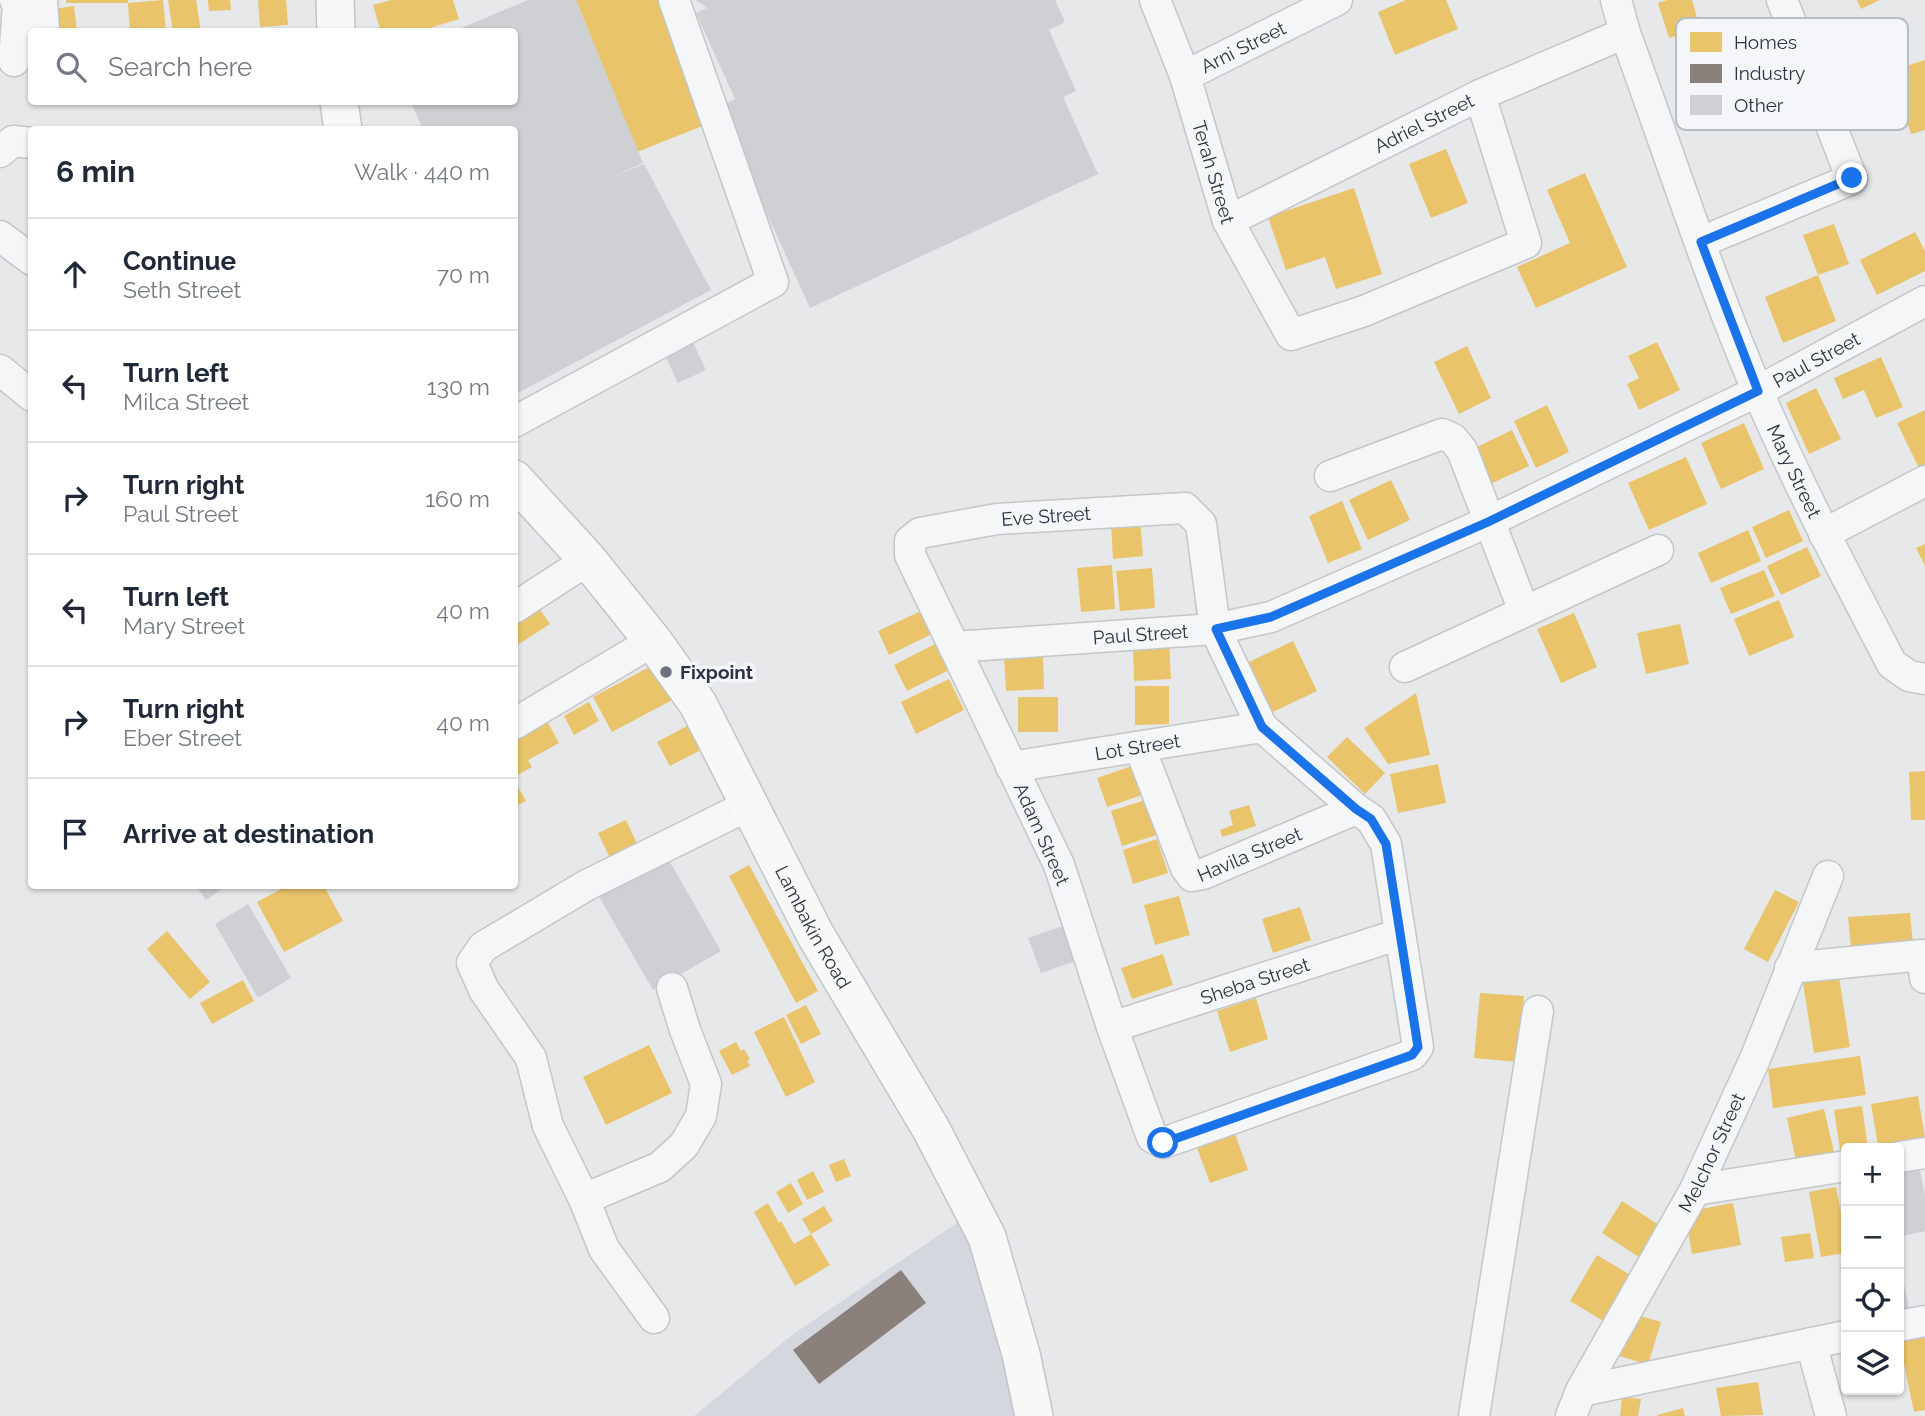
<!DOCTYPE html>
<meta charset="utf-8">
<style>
body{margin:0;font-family:Raleway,sans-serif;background:#f6f6f7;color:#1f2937}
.controls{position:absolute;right:21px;bottom:21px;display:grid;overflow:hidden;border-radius:7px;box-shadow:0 2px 5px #0004}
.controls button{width:63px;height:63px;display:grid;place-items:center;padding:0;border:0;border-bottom:2px solid #e0e1e3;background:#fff;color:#1f2937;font:35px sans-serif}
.stop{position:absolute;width:21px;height:21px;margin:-16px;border:5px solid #1a73e8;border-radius:50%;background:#fff}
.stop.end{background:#1a73e8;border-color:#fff;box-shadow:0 2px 7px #0008}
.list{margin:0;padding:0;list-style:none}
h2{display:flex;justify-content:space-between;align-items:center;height:91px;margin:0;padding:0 28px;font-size:30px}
h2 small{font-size:23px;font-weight:400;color:#747a83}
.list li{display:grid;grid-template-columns:46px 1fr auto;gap:21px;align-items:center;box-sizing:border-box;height:112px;padding:0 28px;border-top:2px solid #e0e1e3}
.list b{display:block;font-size:26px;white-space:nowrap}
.list p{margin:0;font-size:23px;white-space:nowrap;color:#747a83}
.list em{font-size:23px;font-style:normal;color:#747a83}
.icon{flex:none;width:38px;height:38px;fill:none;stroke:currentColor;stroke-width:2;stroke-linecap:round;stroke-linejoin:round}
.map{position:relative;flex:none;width:1925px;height:1416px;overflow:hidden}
.search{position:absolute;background:#fff;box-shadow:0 2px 5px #0004;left:28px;top:28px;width:490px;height:77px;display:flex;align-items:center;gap:18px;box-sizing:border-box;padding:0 24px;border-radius:7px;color:#747a83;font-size:26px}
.panel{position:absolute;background:#fff;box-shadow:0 2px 5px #0004;left:28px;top:126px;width:490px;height:763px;border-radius:7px}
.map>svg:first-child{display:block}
</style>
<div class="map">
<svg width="1925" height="1416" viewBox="0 0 1925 1416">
<rect width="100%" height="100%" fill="#e6e8ea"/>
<polygon fill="#d4d7dd" points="964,1218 996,1319 1016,1416 694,1416 792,1335"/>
<g fill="#e9c46a">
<rect x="66" y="0" width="62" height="3"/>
<polygon points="163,0 166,32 130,32 128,3"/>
<polygon points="168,0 196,0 201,32 173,32"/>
<polygon points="208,0 230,0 231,10 209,11"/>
<polygon points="258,0 286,0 288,25 260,27"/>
<polygon points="391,0 453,0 459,19 417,32 381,32 373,5"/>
<polygon points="576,0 661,0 710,123 637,152"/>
<polygon points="1406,0 1446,0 1458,29 1395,55 1378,12"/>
<polygon points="1667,0 1692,0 1700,28 1669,38 1658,3"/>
<polygon points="1857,0 1880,0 1861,9"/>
<polygon points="74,6 77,32 48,32 46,10"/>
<polygon points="1925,60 1925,130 1911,134 1891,71"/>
<polygon points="1790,74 1801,113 1737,130 1727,91"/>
<polygon points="1879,85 1890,115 1851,130 1840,99"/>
<polygon points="1446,149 1468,203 1431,218 1409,164"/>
<polygon points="1585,173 1627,267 1536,308 1517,267 1570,243 1547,190"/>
<polygon points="1354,188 1382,274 1336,289 1325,257 1286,270 1268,217"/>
<polygon points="1834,224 1849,264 1818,275 1803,235"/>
<polygon points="1915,232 1925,251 1925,271 1877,295 1860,260"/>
<polygon points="1818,275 1836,321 1783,343 1765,297"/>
<polygon points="1657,342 1680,390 1639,410 1627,384 1639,378 1628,356"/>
<polygon points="1467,346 1491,398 1459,414 1434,362"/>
<polygon points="1881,357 1903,407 1876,418 1864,390 1843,399 1834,378"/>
<polygon points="1816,388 1841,439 1809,454 1786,403"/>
<polygon points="1547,405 1569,452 1536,468 1514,421"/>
<polygon points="1925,410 1925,465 1919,468 1897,423"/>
<polygon points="1744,423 1764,469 1721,489 1701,443"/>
<polygon points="1512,430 1529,466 1490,484 1473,449"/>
<polygon points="1686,457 1707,504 1649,530 1628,483"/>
<polygon points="1391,480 1410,520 1368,540 1349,500"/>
<polygon points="1342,501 1362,549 1328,563 1309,516"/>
<polygon points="1789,510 1803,541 1766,558 1752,527"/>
<polygon points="1140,520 1143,556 1113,559 1111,522"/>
<polygon points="1748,530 1761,561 1711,583 1698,553"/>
<polygon points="1925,544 1925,566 1916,548"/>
<polygon points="1807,547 1821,576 1781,595 1767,566"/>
<polygon points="1112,565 1115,609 1081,612 1077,568"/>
<polygon points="1152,568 1155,608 1120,611 1116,571"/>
<polygon points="1764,570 1775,596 1731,614 1720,588"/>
<polygon points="1779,600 1794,637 1749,656 1734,619"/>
<polygon points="536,604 550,624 519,644 514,638 514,619"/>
<polygon points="921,611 932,634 889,655 878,631"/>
<polygon points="1574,613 1597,667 1561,683 1537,629"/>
<polygon points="1680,624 1689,664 1646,674 1637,633"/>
<polygon points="1293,641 1317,691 1273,712 1249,662"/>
<polygon points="1169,642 1171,679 1134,681 1133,644"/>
<polygon points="937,643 951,669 907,691 894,665"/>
<polygon points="1043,654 1044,689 1006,691 1004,656"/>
<polygon points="655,664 674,699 612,732 593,697"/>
<polygon points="949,679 964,710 916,734 901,702"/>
<polygon points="1135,686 1169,686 1169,724 1135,725"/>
<polygon points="1416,693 1430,755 1388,764 1364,728"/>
<rect x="1018" y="697" width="40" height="35"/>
<polygon points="589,702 599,721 574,735 564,716"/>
<polygon points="546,719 559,743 528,760 532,767 514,777 514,736"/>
<polygon points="689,725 701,750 670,766 657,742"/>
<polygon points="1347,737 1385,773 1365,794 1327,757"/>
<polygon points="1438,764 1446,803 1398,813 1390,774"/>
<polygon points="1132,766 1142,795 1107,807 1097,778"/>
<polygon points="1925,771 1925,820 1911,820 1909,772"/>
<polygon points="514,780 526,801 514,807"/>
<polygon points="1145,800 1157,835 1122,846 1111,811"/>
<polygon points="1249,805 1256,826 1222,837 1220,830 1233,825 1229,811"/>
<polygon points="626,820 638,846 610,858 598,833"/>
<polygon points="1157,839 1168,873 1133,884 1123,850"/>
<polygon points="749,865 818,991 796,1003 729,876"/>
<polygon points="287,886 324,886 343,921 284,952 257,902"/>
<polygon points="1775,890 1799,902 1768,962 1744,949"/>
<polygon points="1179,896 1190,935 1155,945 1144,905"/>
<polygon points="1300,907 1311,940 1273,953 1262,919"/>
<polygon points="1910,913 1914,955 1851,948 1848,917"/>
<polygon points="167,931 210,982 190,999 147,949"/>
<polygon points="1163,954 1173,985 1132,999 1121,968"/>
<polygon points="1839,977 1850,1047 1814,1053 1803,983"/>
<polygon points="243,980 254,1001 212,1024 200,1003"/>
<polygon points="1480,993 1524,996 1519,1062 1474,1058"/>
<polygon points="1256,998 1268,1039 1230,1052 1217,1011"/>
<polygon points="806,1005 821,1034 801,1044 786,1015"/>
<polygon points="784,1017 815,1082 786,1097 754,1032"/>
<polygon points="736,1042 741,1051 744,1049 750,1059 747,1061 750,1066 732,1075 719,1051"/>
<polygon points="649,1045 672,1093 606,1125 583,1077"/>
<polygon points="1860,1056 1866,1095 1773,1108 1768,1069"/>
<polygon points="1918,1096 1925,1137 1878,1146 1871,1104"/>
<polygon points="1862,1106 1868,1148 1846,1148 1846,1155 1841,1156 1834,1110"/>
<polygon points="1824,1109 1835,1156 1797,1165 1787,1118"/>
<polygon points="1235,1134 1248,1170 1210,1183 1197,1148"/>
<polygon points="844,1159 851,1176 836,1182 829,1165"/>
<polygon points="813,1171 824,1192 807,1200 797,1180"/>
<polygon points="791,1183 803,1204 788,1213 776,1192"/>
<polygon points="1836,1187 1846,1239 1846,1253 1821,1257 1809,1192"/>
<polygon points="1622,1201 1659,1225 1639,1257 1602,1233"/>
<polygon points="768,1203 779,1223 781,1221 794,1244 811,1234 830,1265 795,1286 754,1212"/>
<polygon points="1733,1203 1741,1245 1692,1254 1685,1212"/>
<polygon points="824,1206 833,1221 811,1234 802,1219"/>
<polygon points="1810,1233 1814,1258 1785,1262 1781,1237"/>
<polygon points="1597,1255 1632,1276 1605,1322 1570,1301"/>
<polygon points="1633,1314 1661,1322 1648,1365 1620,1356"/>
<polygon points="1925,1334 1925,1410 1914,1412 1899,1340"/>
<polygon points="1758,1382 1763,1415 1721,1416 1716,1388"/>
<polygon points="1622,1397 1641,1399 1638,1416 1620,1416"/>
<polygon points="1683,1408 1685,1416 1657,1416 1657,1415"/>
</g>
<polygon fill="#8a817c" points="901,1270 926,1303 819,1384 793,1350"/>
<g fill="#ced0d3">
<polygon points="528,0 576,0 643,163 610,178 644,164 711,290 514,395 514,130 423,130 411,102 514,102 514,32 454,31"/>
<polygon points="696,0 1055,0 1065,22 1049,30 1076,91 1063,97 1098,174 810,308 718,107 735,99 696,13 707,8"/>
<polygon points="690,336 706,370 678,383 662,349"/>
<polygon points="666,855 721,951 653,990 598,895"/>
<polygon points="196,886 227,886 206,900"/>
<polygon points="248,904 291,978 258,998 215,924"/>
<polygon points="1071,923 1084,958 1041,973 1028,938"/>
<polygon points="1919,1165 1925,1196 1925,1231 1903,1236 1899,1215 1899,1169"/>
<polygon points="1899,1274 1902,1274 1909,1309 1899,1311"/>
</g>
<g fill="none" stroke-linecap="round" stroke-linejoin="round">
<defs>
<g id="minor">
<polyline points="42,0 44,32"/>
<path id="s1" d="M1155,0L1185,76L1228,221L1291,335L1364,311L1526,243L1480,95"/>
<path id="s2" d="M1616,0L1625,33C1669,153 1708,275 1758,392C1798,485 1845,574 1892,664L1909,676L1925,679"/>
<polyline points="14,61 18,4 15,0"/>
<path id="s3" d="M1185,76L1337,0"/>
<polyline points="0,152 13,141 32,143"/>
<path id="s4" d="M1228,221L1480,95L1625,33"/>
<polyline points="0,236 32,260"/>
<polyline points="1701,242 1852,179 1782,0"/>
<polyline points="0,370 32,396"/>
<polyline points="514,422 773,282 674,0"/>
<polyline points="1330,476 1442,434 1453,439 1462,450 1524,611"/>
<polygon points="1185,508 1201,524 1215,629 1262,727 1356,809 1371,819 1386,844 1418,1047 1412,1055 1163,1143 1152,1137 1112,1027 1059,865 910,555 910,541 920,533 997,519"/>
<polyline points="1824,534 1925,481"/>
<polyline points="514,608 588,560"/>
<path id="s5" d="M954,647L1215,629L1271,617L1488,522L1758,391L1925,301"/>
<polyline points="1405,667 1658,550"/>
<polyline points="514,724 653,641"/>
<path id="s6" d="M1140,748L1186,868L1192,876L1203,874L1356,809"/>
<path id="s7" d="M1011,767L1262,727"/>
<polyline points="1790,968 1922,955 1925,978"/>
<path id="s8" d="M1112,1027L1400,934"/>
<polyline points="1899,1157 1925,1153"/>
<polyline points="1695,1190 1846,1166"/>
<polyline points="584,1199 660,1167 684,1145 701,1116 706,1084 685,1030 672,988"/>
<polyline points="654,1318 604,1249 584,1199 548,1126 531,1058 484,990 472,963 483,947 587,885 749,805"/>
<polyline points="1899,1326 1925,1321"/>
<polyline points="1811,1343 1831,1416"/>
<polyline points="1581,1391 1846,1336"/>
<polyline points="1474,1416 1538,1011"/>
<path id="s9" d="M1571,1416L1581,1391L1695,1190L1755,1059L1828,876"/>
</g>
<g id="major">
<polyline points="335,0 336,32"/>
<polyline points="339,102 343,130"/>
<path id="s10" d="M514,479L588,560L653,641L698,704L815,934L931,1129L987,1237L1021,1354L1034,1416"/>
</g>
</defs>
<use href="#minor" stroke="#c4c6c8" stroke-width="33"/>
<use href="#major" stroke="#c2c5c8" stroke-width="40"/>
<use href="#minor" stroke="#f5f6f7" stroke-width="30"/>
<use href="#major" stroke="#f8f8f8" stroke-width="37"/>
</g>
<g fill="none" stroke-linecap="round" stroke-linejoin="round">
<polyline stroke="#1a73e8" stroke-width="9" points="1163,1143 1412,1055 1418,1047 1386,844 1371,819 1356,809 1262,727 1216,629 1271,617 1488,522 1758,391 1701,242 1852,178"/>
</g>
<circle fill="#6c737f" stroke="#f4f6f9" stroke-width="2.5" cx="666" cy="672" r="7"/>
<g text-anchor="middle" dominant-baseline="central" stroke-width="7" stroke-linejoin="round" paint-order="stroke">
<g font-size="19" fill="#2b3445" stroke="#f4f6f9">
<text stroke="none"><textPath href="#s3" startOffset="65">Arni Street</textPath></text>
<text stroke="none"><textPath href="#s4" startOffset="219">Adriel Street</textPath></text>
<text stroke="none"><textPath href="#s1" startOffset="182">Terah Street</textPath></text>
<text stroke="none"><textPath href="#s5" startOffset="922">Paul Street</textPath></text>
<text stroke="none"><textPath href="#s2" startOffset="504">Mary Street</textPath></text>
<text transform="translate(1046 516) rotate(-4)">Eve Street</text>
<text stroke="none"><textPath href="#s5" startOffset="187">Paul Street</textPath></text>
<text stroke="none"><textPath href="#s7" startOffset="128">Lot Street</textPath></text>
<text transform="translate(1042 834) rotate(66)">Adam Street</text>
<text stroke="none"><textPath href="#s6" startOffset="200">Havila Street</textPath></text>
<text stroke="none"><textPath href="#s10" startOffset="542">Lambakin Road</textPath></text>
<text stroke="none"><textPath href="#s8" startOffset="150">Sheba Street</textPath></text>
<text stroke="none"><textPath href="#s9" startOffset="299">Melchor Street</textPath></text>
</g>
<g font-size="19" font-weight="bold" fill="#2b3445" stroke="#f4f6f9" text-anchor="start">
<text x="680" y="672">Fixpoint</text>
</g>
</g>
<rect x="1676" y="18" width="232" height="112" rx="10" fill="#f4f6f9" stroke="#b8bcc3" stroke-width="2"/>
<rect x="1690" y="32" width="32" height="20" fill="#e9c46a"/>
<rect x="1690" y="64" width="32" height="19" fill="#8a817c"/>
<rect x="1690" y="95" width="32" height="20" fill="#ced0d3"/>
<g font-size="19" fill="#2b3445">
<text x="1734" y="49">Homes</text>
<text x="1734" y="80">Industry</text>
<text x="1734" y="112">Other</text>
</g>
</svg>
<div class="controls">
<button>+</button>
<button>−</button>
<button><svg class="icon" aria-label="locate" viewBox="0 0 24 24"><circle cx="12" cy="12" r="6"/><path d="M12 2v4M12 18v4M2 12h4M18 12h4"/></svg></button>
<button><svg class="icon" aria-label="layers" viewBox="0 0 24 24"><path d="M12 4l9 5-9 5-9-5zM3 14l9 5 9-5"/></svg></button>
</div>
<div class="stop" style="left:1163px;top:1143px"></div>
<div class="stop end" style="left:1852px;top:178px"></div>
<div class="search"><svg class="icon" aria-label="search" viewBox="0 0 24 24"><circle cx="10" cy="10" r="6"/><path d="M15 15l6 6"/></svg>Search here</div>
<section class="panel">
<h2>6 min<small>Walk · 440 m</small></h2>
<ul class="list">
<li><svg class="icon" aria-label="ahead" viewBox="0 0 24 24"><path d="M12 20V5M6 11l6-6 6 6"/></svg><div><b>Continue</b><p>Seth Street</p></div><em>70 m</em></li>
<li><svg class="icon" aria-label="left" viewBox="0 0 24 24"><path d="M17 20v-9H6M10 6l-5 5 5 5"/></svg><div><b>Turn left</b><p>Milca Street</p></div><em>130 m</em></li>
<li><svg class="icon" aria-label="right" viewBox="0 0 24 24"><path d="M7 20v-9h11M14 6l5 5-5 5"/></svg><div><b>Turn right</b><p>Paul Street</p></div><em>160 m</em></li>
<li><svg class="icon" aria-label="left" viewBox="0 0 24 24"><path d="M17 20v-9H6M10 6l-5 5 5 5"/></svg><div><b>Turn left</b><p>Mary Street</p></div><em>40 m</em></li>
<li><svg class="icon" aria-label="right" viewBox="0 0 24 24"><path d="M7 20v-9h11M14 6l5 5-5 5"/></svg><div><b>Turn right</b><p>Eber Street</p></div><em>40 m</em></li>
<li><svg class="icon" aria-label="arrive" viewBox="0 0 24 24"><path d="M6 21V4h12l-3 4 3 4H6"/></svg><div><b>Arrive at destination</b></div></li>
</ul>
</section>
</div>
